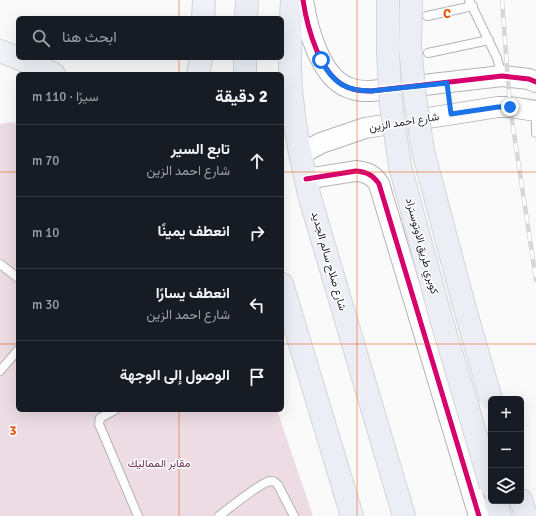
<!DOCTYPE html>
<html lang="ar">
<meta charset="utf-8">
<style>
body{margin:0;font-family:Signika,Vazirmatn,sans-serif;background:#20242c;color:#f1f3f6;direction:rtl}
.controls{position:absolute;right:12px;bottom:12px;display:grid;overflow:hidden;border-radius:6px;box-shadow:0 4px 16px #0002}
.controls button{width:36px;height:36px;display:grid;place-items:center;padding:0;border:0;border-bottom:1px solid #363941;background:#171b24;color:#f1f3f6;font:20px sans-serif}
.stop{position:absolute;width:12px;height:12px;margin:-9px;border:3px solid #1a73e8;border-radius:50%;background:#fff}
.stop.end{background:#1a73e8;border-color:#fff;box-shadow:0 1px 4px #0008}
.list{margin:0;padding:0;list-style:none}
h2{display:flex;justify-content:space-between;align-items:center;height:52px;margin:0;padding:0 16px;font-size:17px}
h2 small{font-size:13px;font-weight:400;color:#9ea1a6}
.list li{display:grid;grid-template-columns:26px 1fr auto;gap:12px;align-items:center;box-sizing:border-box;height:72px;padding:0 16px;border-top:1px solid #363941}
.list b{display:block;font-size:15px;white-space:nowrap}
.list p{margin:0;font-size:13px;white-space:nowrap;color:#9ea1a6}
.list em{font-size:13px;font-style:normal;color:#9ea1a6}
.icon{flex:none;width:22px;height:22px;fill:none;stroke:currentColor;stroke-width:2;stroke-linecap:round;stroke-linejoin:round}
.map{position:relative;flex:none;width:536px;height:516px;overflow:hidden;direction:ltr}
.search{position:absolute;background:#171b24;box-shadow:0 4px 16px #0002;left:16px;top:16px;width:268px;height:44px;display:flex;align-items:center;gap:10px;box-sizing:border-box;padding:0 14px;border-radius:6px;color:#9ea1a6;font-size:15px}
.panel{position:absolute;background:#171b24;box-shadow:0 4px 16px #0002;left:16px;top:72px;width:268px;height:340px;border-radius:6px;direction:rtl}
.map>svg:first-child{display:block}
</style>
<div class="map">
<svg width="536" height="516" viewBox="0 0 536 516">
<rect width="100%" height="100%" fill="#fafafa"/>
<polygon fill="#eddce3" points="12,122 18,124 18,410 277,410 313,516 0,516 0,124"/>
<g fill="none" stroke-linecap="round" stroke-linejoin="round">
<defs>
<g id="service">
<polyline points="469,0 497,58 502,76"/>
<polyline points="427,16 473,6"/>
<polyline points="428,53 489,40"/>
<polyline points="536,119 536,133"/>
<polyline points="0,264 18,278"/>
<polyline points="0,371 18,350"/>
<polyline points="115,410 100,418 99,424 138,516"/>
<path d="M219,516C228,509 260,483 270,481C274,481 275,482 278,485L294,516"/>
</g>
<g id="tertiary">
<path d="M303,0C307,27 320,76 347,87C355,91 363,91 371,91L502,76L529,79L536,82"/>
<polyline points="301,154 321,143 365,128 498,107 510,107 536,111"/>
<path d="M306,179L356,171C367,172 373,175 379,184L479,516"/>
</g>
<g id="primary">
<polyline points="203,18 204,0"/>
<polyline points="0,51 18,58"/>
<polyline points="18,58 54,74"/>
<polyline points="198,74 201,58"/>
</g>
<g id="trunk">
<path d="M292,0C290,36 288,72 293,107C296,138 303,168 310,198L404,516"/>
<polyline points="246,18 247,0"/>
<polyline points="245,58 245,74"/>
<polyline points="282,284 352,516"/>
<polyline points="521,500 526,516"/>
<polyline points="496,501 500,516"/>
</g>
</defs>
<use href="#service" stroke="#b4b2b8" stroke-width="10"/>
<use href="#tertiary" stroke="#b4b2b8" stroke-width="22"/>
<use href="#primary" stroke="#d5d5d7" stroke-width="24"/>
<use href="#trunk" stroke="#d5d5d7" stroke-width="24"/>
<use href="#service" stroke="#fefefe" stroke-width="8"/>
<use href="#tertiary" stroke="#fefefe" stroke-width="20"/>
<use href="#primary" stroke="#f0f2f7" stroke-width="22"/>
<use href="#trunk" stroke="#ebeef5" stroke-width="22"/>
<defs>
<polyline id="rail" points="502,0 510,107 536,280"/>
</defs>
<use href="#rail" stroke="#d7d7d7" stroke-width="4.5"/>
<use href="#rail" stroke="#fff" stroke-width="3" stroke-dasharray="9" stroke-linecap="butt"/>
<defs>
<g id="trunk-bridge">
<polyline points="388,0 388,53 391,104 400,166 440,315 491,486"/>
<polyline points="411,0 410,47 415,97 423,151 465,309 491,399"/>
</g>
</defs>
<use href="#trunk-bridge" stroke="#d5d5d7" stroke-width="24" stroke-linecap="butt"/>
<use href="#trunk-bridge" stroke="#ebeef5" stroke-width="22"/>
<defs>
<g id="cycleway">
<path d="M303,0C307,27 320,76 347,87C355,91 363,91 371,91L502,76L529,79L536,82"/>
<path d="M306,179L356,171C367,172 373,175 379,184L479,516"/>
</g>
</defs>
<use href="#cycleway" stroke="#fff" stroke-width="8"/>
<use href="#cycleway" stroke="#d6006c" stroke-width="5"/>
</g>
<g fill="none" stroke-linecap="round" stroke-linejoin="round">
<path stroke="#1a73e8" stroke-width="5" d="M321,60C333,83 346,91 371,91L447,83L451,114L498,107H510"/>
</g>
<path fill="none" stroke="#e8590c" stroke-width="1" stroke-opacity="0.55" d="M179,0V18M357,0V516M179,58V74M0,172H18M282,172H536M0,344H18M282,344H536M179,410V516"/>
<g text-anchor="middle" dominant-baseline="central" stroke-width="3" stroke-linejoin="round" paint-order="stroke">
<g font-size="11" fill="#201e28" stroke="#fff">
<text transform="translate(404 122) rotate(-9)">شارع احمد الزين</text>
<text transform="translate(422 246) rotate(75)">كوبري طريق الاوتوستراد</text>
<text transform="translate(329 261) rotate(74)">شارع صلاح سالم الجديد</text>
</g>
<g font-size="11" fill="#6b3350" stroke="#fff">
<text x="159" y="463">مقابر المماليك</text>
</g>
</g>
<g font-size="13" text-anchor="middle" font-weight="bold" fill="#e8590c" stroke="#fff" stroke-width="3" stroke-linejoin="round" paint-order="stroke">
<text x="447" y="18">C</text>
<text x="13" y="435">3</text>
</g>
</svg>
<div class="controls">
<button>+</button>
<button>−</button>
<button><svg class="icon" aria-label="layers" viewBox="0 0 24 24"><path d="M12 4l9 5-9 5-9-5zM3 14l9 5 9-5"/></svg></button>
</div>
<div class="stop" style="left:321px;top:60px"></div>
<div class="stop end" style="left:510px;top:107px"></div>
<div class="search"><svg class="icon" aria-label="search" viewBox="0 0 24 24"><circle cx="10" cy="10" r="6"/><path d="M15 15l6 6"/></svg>ابحث هنا</div>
<section class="panel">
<h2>2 دقيقة<small>سيرًا · 110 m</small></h2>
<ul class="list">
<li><svg class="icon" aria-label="ahead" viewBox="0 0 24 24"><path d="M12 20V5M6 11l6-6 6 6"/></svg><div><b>تابع السير</b><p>شارع احمد الزين</p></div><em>70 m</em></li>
<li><svg class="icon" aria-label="right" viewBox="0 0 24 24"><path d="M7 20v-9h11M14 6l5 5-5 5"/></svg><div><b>انعطف يمينًا</b></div><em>10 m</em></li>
<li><svg class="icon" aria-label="left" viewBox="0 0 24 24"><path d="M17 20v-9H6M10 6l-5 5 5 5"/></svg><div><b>انعطف يسارًا</b><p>شارع احمد الزين</p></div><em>30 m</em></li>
<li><svg class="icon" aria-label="arrive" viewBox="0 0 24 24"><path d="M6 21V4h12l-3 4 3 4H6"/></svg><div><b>الوصول إلى الوجهة</b></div></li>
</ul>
</section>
</div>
